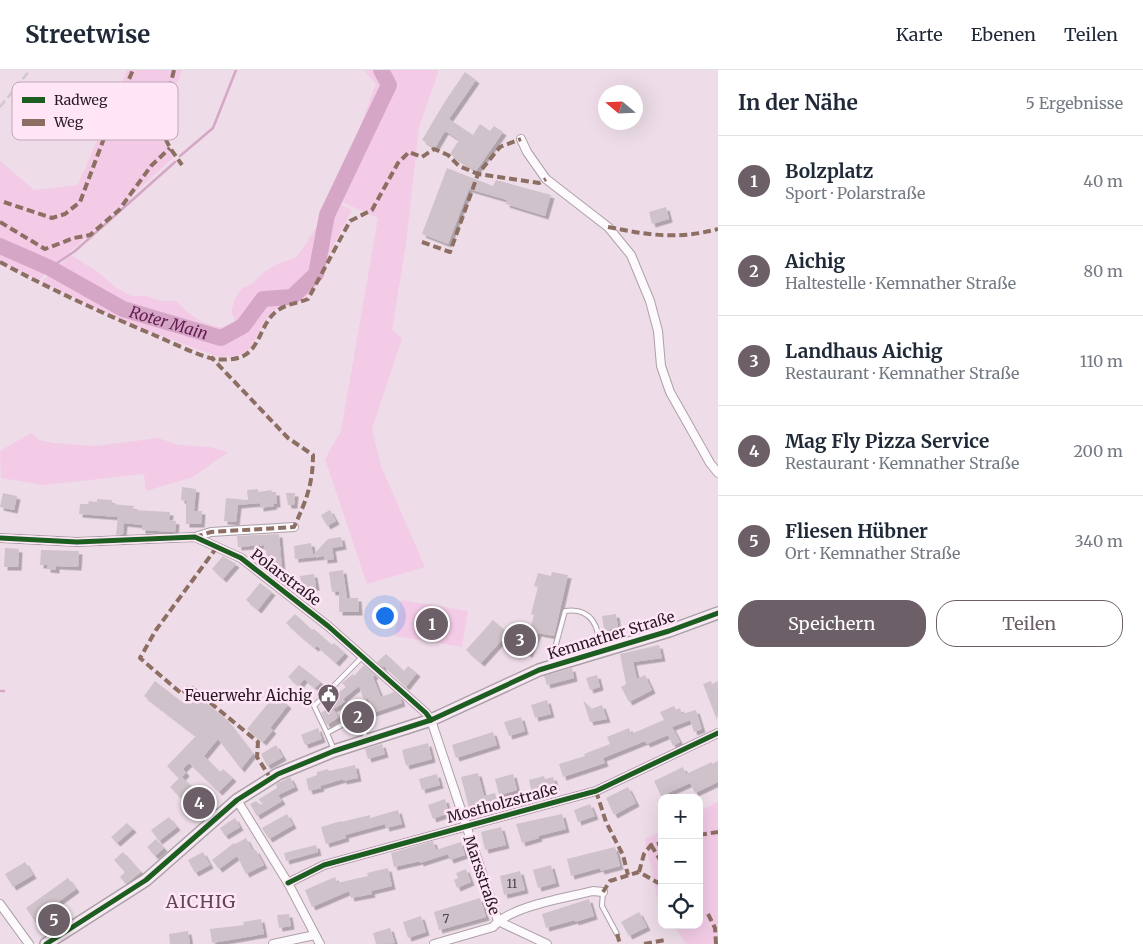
<!DOCTYPE html>
<html lang="de">
<meta charset="utf-8">
<style>
body{margin:0;font-family:Merriweather,serif;background:#f2f2f3;color:#1f2937}
.controls{position:absolute;right:15px;bottom:15px;display:grid;overflow:hidden;border-radius:10px;box-shadow:0 5px 20px #0002}
.controls button{width:45px;height:45px;display:grid;place-items:center;padding:0;border:0;border-bottom:1px solid #e0e1e3;background:#fff;color:#1f2937;font:25px sans-serif}
.compass{position:absolute;left:598px;top:15px;width:45px;height:45px;border-radius:50%;background:#fff;box-shadow:0 5px 20px #0002;rotate:289deg}
.you{position:absolute;left:384px;top:545px;width:18px;height:18px;margin:-12px;border:4px solid #fff;border-radius:50%;background:#1a73e8;box-shadow:0 0 0 8px #1a73e833}
.badge{display:grid;place-items:center;width:32px;height:32px;border-radius:50%;background:#6c5f68;color:#fff;font-size:16px;font-weight:700}
.pin{position:absolute;translate:-50% -50%;border:2px solid #fff;box-shadow:0 1px 5px #0006}
.list{margin:0;padding:0;list-style:none}
h2{display:flex;justify-content:space-between;align-items:center;height:65px;margin:0;padding:0 20px;font-size:21px}
h2 small{font-size:16px;font-weight:400;color:#747a83}
.list li{display:grid;grid-template-columns:32px 1fr auto;gap:15px;align-items:center;box-sizing:border-box;height:90px;padding:0 20px;border-top:1px solid #e0e1e3}
.list b{display:block;font-size:19px;white-space:nowrap}
.list p{margin:0;font-size:16px;white-space:nowrap;color:#747a83}
.list em{font-size:16px;font-style:normal;color:#747a83}
.actions{display:flex;gap:10px;padding:15px 20px}
.actions a{flex:1;padding:11px 0;border:1px solid #6c5f68;border-radius:20px;text-align:center;font-size:18px;color:#6c5f68}
.actions .main{background:#6c5f68;color:#fff}
.icon{flex:none;width:28px;height:28px;fill:none;stroke:currentColor;stroke-width:2;stroke-linecap:round;stroke-linejoin:round}
.map{position:relative;flex:none;width:718px;height:874px;overflow:hidden}
header{display:flex;align-items:center;gap:30px;box-sizing:border-box;height:70px;padding:0 25px;background:#fff;border-bottom:1px solid #e0e1e3}
header strong{font-size:24px}
nav{display:flex;gap:28px;margin-inline-start:auto;font-size:18px}
main{display:flex}
aside{flex:1;background:#fff}
.map>svg:first-child{display:block}
</style>
<header>
<strong>Streetwise</strong>
<nav><a>Karte</a><a>Ebenen</a><a>Teilen</a></nav>
</header>
<main>
<div class="map">
<svg width="718" height="874" viewBox="0 0 718 874">
<defs>
<filter id="shadow"><feDropShadow dx="3.5" dy="3.5" stdDeviation="0" flood-color="#0004"/></filter>
</defs>
<rect width="100%" height="100%" fill="#eedde8"/>
<g fill="#f3cbe6">
<polygon points="127,0 182,0 159,64 173,88 39,210 0,192 0,91 34,120 78,115"/>
<polygon points="364,0 439,0 419,57 406,174 392,260 402,268 372,359 381,396 425,497 367,514 325,389 341,361 378,148 333,128 376,14"/>
<path d="M329,129L352,140L306,228L296,233L279,237L271,243L248,281L237,286L218,287L132,255L41,212L71,185L99,203L115,217L132,226H147L160,231H177C186,243 205,256 221,257C225,258 229,256 233,255L235,249L231,242L235,229L241,219L252,214L264,202L277,194L297,187L321,150Z"/>
<polygon points="31,363 39,370 54,373 96,376 158,368 179,375 210,377 228,382 193,407 146,421 144,404 44,415 1,408 0,381"/>
<polygon points="401,530 468,541 462,577 395,566"/>
<polygon points="718,732 718,874 686,874 674,855 699,855 699,741"/>
<polygon points="662,761 662,835 657,827 645,769"/>
</g>
<g fill="none" stroke-linecap="round" stroke-linejoin="round">
<g stroke="#d6a6c7" stroke-width="2.5">
<polyline points="180,86 213,58 236,0"/>
<polyline points="50,198 75,181 175,92"/>
<polyline points="0,621 4,621"/>
</g>
<path stroke="#d6a6c7" stroke-width="16" id="s1" d="M0,176L50,198L123,239L221,268L243,256L263,229L292,227L316,204L327,145L389,15L381,0"/>
</g>
<g fill="#cfc2ca" filter="url(#shadow)">
<polygon points="465,2 476,10 449,49 473,65 480,54 490,61 494,56 503,62 476,101 450,84 459,70 445,61 435,78 422,70 444,33"/>
<polygon points="447,98 493,116 496,110 551,125 545,146 506,134 507,130 469,119 448,174 422,164"/>
<polygon points="666,137 669,149 652,154 649,142"/>
<polygon points="182,417 196,419 194,441 202,441 201,454 186,454 186,431 181,430"/>
<polygon points="258,419 258,422 271,420 272,422 276,422 277,434 273,434 274,436 260,438 260,433 238,435 236,452 224,451 226,428 248,430 247,420"/>
<polygon points="3,423 17,426 14,440 0,437"/>
<polygon points="286,423 295,423 294,435 288,435"/>
<polygon points="97,429 112,430 112,434 134,436 133,440 170,442 169,450 176,451 175,462 142,460 142,455 124,453 123,464 116,465 118,447 79,444 80,434 88,434 89,431 97,432"/>
<polygon points="330,440 336,451 327,456 321,445"/>
<polygon points="279,464 282,499 268,501 266,480 264,480 264,475 238,477 237,466"/>
<polygon points="341,467 343,476 332,478 334,489 324,490 324,486 295,489 294,476 311,473 313,485 328,469"/>
<polygon points="5,478 19,479 18,497 4,497"/>
<polygon points="41,480 79,481 78,497 56,496 56,500 47,499 47,495 40,495"/>
<polygon points="223,486 236,494 223,509 212,499"/>
<polygon points="343,500 347,528 358,528 359,542 339,542 339,521 332,522 329,502"/>
<polygon points="552,502 568,505 554,566 538,563 529,584 501,571 481,593 466,580 493,550 509,564 513,556 529,563 534,545 531,544 538,517 534,516 538,503 551,506"/>
<polygon points="314,504 316,517 302,519 300,506"/>
<polygon points="260,513 272,522 258,540 246,530"/>
<polygon points="295,544 312,560 314,559 332,575 334,573 345,583 336,593 317,576 315,578 298,564 286,553"/>
<polygon points="616,544 618,558 604,560 602,546"/>
<polygon points="659,575 662,588 633,592 637,609 645,605 652,620 629,632 621,617 626,614 620,584"/>
<polygon points="386,584 404,601 408,596 417,603 406,617 384,596 382,597 377,592"/>
<polygon points="299,595 321,612 315,618 304,609 299,616 288,607"/>
<polygon points="364,595 375,605 373,607 381,627 394,622 400,627 402,633 373,643 368,628 364,630 359,616 343,629 345,632 333,639 339,647 327,655 321,643 327,639 322,633 346,617 342,613 353,604 354,606"/>
<polygon points="572,598 574,608 547,615 544,606"/>
<polygon points="597,605 600,617 590,620 586,608"/>
<polygon points="155,611 182,632 191,621 225,648 253,684 241,699 218,669 204,686 220,702 223,699 233,708 219,722 189,693 183,699 186,703 182,707 198,723 201,721 210,731 195,743 170,717 179,708 167,696 196,666 144,626"/>
<polygon points="711,611 712,614 718,611 717,650 703,614"/>
<polygon points="275,625 288,635 270,658 273,660 263,672 247,659"/>
<polygon points="547,630 551,644 535,648 531,635"/>
<polygon points="583,630 591,639 602,635 607,649 590,652"/>
<polygon points="674,636 676,640 680,638 682,644 696,640 702,659 694,662 690,650 672,657 680,672 673,676 668,665 647,674 645,671 603,688 605,693 563,707 559,694 585,686 584,684 610,674 607,667 629,658 631,664 664,650 660,642"/>
<polygon points="521,647 525,661 509,666 504,652"/>
<polygon points="318,658 322,669 305,675 301,665"/>
<polygon points="493,662 497,675 456,688 452,675"/>
<polygon points="428,673 432,689 406,696 402,680"/>
<polygon points="382,674 385,684 368,689 365,679"/>
<polygon points="276,675 283,687 267,696 261,684"/>
<polygon points="718,691 718,712 695,723 690,713 661,726 654,711 683,697 686,704 712,692 712,694"/>
<polygon points="355,695 358,708 343,711 343,709 320,716 321,718 309,721 306,709 317,705 317,702 328,699 329,701"/>
<polygon points="478,703 484,726 495,723 499,737 490,739 488,733 469,738 461,707"/>
<polygon points="437,704 440,715 422,720 419,709"/>
<polygon points="513,704 517,720 499,725 495,709"/>
<polygon points="544,706 545,709 553,707 556,717 532,723 529,710"/>
<polygon points="290,707 295,717 278,725 282,731 257,746 250,734 256,731 261,735 265,731 261,733 259,729 277,718 276,714"/>
<polygon points="628,717 636,733 614,745 606,728"/>
<polygon points="445,729 449,743 433,749 428,735"/>
<polygon points="590,734 595,746 578,752 574,740"/>
<polygon points="398,740 402,754 386,758 385,754 345,765 346,768 326,774 321,757 341,751 341,752 370,745 370,748"/>
<polygon points="287,744 293,755 269,769 262,758"/>
<polygon points="562,744 566,759 538,766 539,768 522,773 516,754"/>
<polygon points="169,747 177,757 159,771 151,760"/>
<polygon points="235,748 240,757 225,766 220,758"/>
<polygon points="127,753 133,759 117,773 111,767"/>
<polygon points="501,757 506,775 485,780 481,762"/>
<polygon points="246,768 253,781 256,780 264,795 246,804 237,786 219,799 212,790 234,773 235,774"/>
<polygon points="156,769 164,778 155,786 147,777"/>
<polygon points="433,771 436,780 461,772 465,785 450,790 448,784 420,793 420,791 394,797 391,783"/>
<polygon points="316,775 318,782 286,791 284,783"/>
<polygon points="615,777 620,796 601,801 600,798 571,806 567,789"/>
<polygon points="123,782 141,802 126,814 120,807 125,802 114,790"/>
<polygon points="203,782 210,795 195,803 188,790"/>
<polygon points="25,792 33,805 13,817 5,804"/>
<polygon points="551,795 556,813 538,818 533,800"/>
<polygon points="388,798 392,816 371,821 372,824 351,828 349,821 312,837 305,820 335,807 337,813 368,806 367,803"/>
<polygon points="466,799 471,812 457,818 454,810 458,808 456,803"/>
<polygon points="520,801 525,820 504,825 500,806"/>
<polygon points="68,808 76,819 53,836 65,852 52,861 43,849 36,853 26,838"/>
<polygon points="480,828 486,847 439,860 434,842"/>
<polygon points="589,829 594,846 575,852 575,850 546,858 542,844"/>
<polygon points="639,842 647,857 629,866 621,852"/>
<polygon points="289,844 291,856 279,858 277,845"/>
<polygon points="421,846 426,862 408,868 403,852"/>
<polygon points="261,849 264,864 212,873 210,859 244,855 243,852"/>
<polygon points="390,858 395,873 376,874 373,863"/>
<polygon points="188,861 190,874 170,874 169,864"/>
</g>
<g fill="none" stroke-linecap="round" stroke-linejoin="round">
<defs>
<g id="lane">
<path d="M554,595L552,589L565,541C591,537 601,557 598,580"/>
<polyline points="327,663 314,636 363,586"/>
<polyline points="334,680 327,663 351,650 362,655 366,668"/>
<polyline points="603,822 602,836 617,864"/>
</g>
<g id="street">
<polyline points="521,69 527,82 546,109 608,157 631,185 650,231 658,261 661,296 670,322 710,393 718,403"/>
<polyline points="195,467 211,462 294,457"/>
<polyline points="0,468 77,472 195,467 241,488 328,556 426,643 431,650 498,851 547,874"/>
<polyline points="237,730 288,813 320,874"/>
<polyline points="288,813 324,795 596,721 718,663"/>
<polyline points="0,834 29,874"/>
<polyline points="273,874 315,865"/>
<path d="M434,874L493,857C510,836 566,828 593,821L603,822"/>
</g>
<polyline id="secondary" points="46,874 146,810 237,730 278,704 334,681 431,650 539,600 669,561 718,543"/>
</defs>
<use href="#lane" stroke="#ada0a8" stroke-width="6"/>
<use href="#street" stroke="#ada0a8" stroke-width="10"/>
<use href="#secondary" stroke="#ada0a8" stroke-width="14"/>
<use href="#lane" stroke="#fcfafc" stroke-width="4"/>
<use href="#street" stroke="#fcfafc" stroke-width="8"/>
<use href="#secondary" stroke="#f3edf1" stroke-width="11"/>
<polyline stroke="#cec9cd" stroke-width="2.5" stroke-dasharray="8 4" stroke-linecap="butt" points="0,37 30,0"/>
<g stroke="#8d6e63" stroke-width="4" stroke-dasharray="8 4" stroke-linecap="butt">
<polyline points="174,0 160,58 170,78 182,95"/>
<polyline points="4,132 52,148 65,144 80,132 109,55 133,0"/>
<polyline points="0,152 45,179 74,168 90,165 119,140 151,96 170,78"/>
<path d="M608,157C648,165 677,170 718,159"/>
<polyline points="422,172 450,182 478,104 539,113 546,109"/>
<path d="M0,192C50,219 102,243 154,265C173,273 194,284 214,289C221,290 234,290 241,287C261,279 260,253 277,241C285,234 299,233 308,229L350,151L372,140L398,93L409,82L422,87L434,79L448,85L459,96L478,104L500,77L521,69"/>
<path d="M195,467L211,462L294,457C306,431 313,414 313,385L288,368L211,287"/>
<polyline points="217,477 156,560 140,588 182,624 190,616 258,672 257,687 273,712"/>
<polyline points="596,721 606,752 623,785 628,805"/>
<polyline points="699,765 718,762"/>
<polyline points="651,775 662,793"/>
<polyline points="639,802 644,784 651,775 662,773"/>
<polyline points="603,822 610,811 639,802 662,815"/>
<polyline points="708,844 715,858 716,874"/>
<polyline points="617,864 620,874"/>
<polyline points="644,874 665,870"/>
</g>
<defs>
<g id="cycleway">
<polyline points="0,468 77,472 195,467 241,488 328,556 426,643 431,650"/>
<polyline points="288,813 324,795 596,721 718,663"/>
<polyline points="46,874 146,810 237,730 278,704 334,681 431,650 539,600 669,561 718,543"/>
</g>
</defs>
<use href="#cycleway" stroke="#ffe5f6" stroke-width="8"/>
<use href="#cycleway" stroke="#1b5e20" stroke-width="5"/>
</g>
<defs>
<symbol id="civic-pin" viewBox="-11 -11 22 30"><path d="M0 17L-7.5 6A9.5 9.5 0 1 1 7.5 6Z" fill="#6c5f68" stroke="#ffe5f6"/><path d="M-.6-6.5H3V-4.5H.6V-3L4-1V1h2V6H-6V1h2V-1L-.6-3ZM-1.2 2.5V6h2.4V2.5Z" fill="#fff"/></symbol>
</defs>
<g fill-rule="evenodd">
<use href="#civic-pin" x="316" y="612" width="25" height="34"/>
</g>
<g text-anchor="middle" dominant-baseline="central" stroke-width="5" stroke-linejoin="round" paint-order="stroke">
<g font-size="12" fill="#50454d">
<text x="512" y="813">11</text>
<text x="446" y="848">7</text>
</g>
<g font-size="15" fill="#261b23" stroke="#ffe5f6">
<text transform="translate(286 507) rotate(37)">Polarstraße</text>
<text transform="translate(611 565) rotate(-17)">Kemnather Straße</text>
<text transform="translate(502 733) rotate(-15)">Mostholzstraße</text>
<text transform="translate(482 805) rotate(71)">Marsstraße</text>
</g>
<g font-size="15" fill="#261b23" stroke="#ffe5f6" text-anchor="end">
<text x="312" y="625">Feuerwehr Aichig</text>
</g>
<g font-size="16" font-style="italic" fill="#631b52" stroke="#ffe5f6">
<text stroke="none"><textPath href="#s1" startOffset="186">Roter Main</textPath></text>
</g>
<g font-size="18" letter-spacing="1" fill="#604758" stroke="#ffe5f6">
<text x="201" y="831">AICHIG</text>
</g>
</g>
<rect x="12" y="12" width="166" height="58" rx="8" fill="#ffe5f6" stroke="#bea8b7" stroke-width="1"/>
<rect x="22" y="27" width="23" height="6" fill="#1b5e20"/>
<rect x="22" y="49" width="23" height="7" fill="#8d6e63"/>
<g font-size="14" fill="#261b23">
<text x="54" y="35">Radweg</text>
<text x="54" y="57">Weg</text>
</g>
</svg>
<div class="controls">
<button>+</button>
<button>−</button>
<button><svg class="icon" aria-label="locate" viewBox="0 0 24 24"><circle cx="12" cy="12" r="6"/><path d="M12 2v4M12 18v4M2 12h4M18 12h4"/></svg></button>
</div>
<svg class="compass" viewBox="-18 -18 36 36"><path d="M0-13l5 13h-10z" fill="#e53935"/><path d="M0 13l5-13h-10z" fill="#747a83"/></svg>
<div class="you"></div>
<div class="pin badge" style="left:432px;top:554px">1</div>
<div class="pin badge" style="left:358px;top:647px">2</div>
<div class="pin badge" style="left:520px;top:570px">3</div>
<div class="pin badge" style="left:199px;top:733px">4</div>
<div class="pin badge" style="left:54px;top:850px">5</div>
</div>
<aside>
<h2>In der Nähe<small>5 Ergebnisse</small></h2>
<ul class="list">
<li><span class="badge">1</span><div><b>Bolzplatz</b><p>Sport · Polarstraße</p></div><em>40 m</em></li>
<li><span class="badge">2</span><div><b>Aichig</b><p>Haltestelle · Kemnather Straße</p></div><em>80 m</em></li>
<li><span class="badge">3</span><div><b>Landhaus Aichig</b><p>Restaurant · Kemnather Straße</p></div><em>110 m</em></li>
<li><span class="badge">4</span><div><b>Mag Fly Pizza Service</b><p>Restaurant · Kemnather Straße</p></div><em>200 m</em></li>
<li><span class="badge">5</span><div><b>Fliesen Hübner</b><p>Ort · Kemnather Straße</p></div><em>340 m</em></li>
</ul>
<div class="actions"><a class="main">Speichern</a><a>Teilen</a></div>
</aside>
</main>
